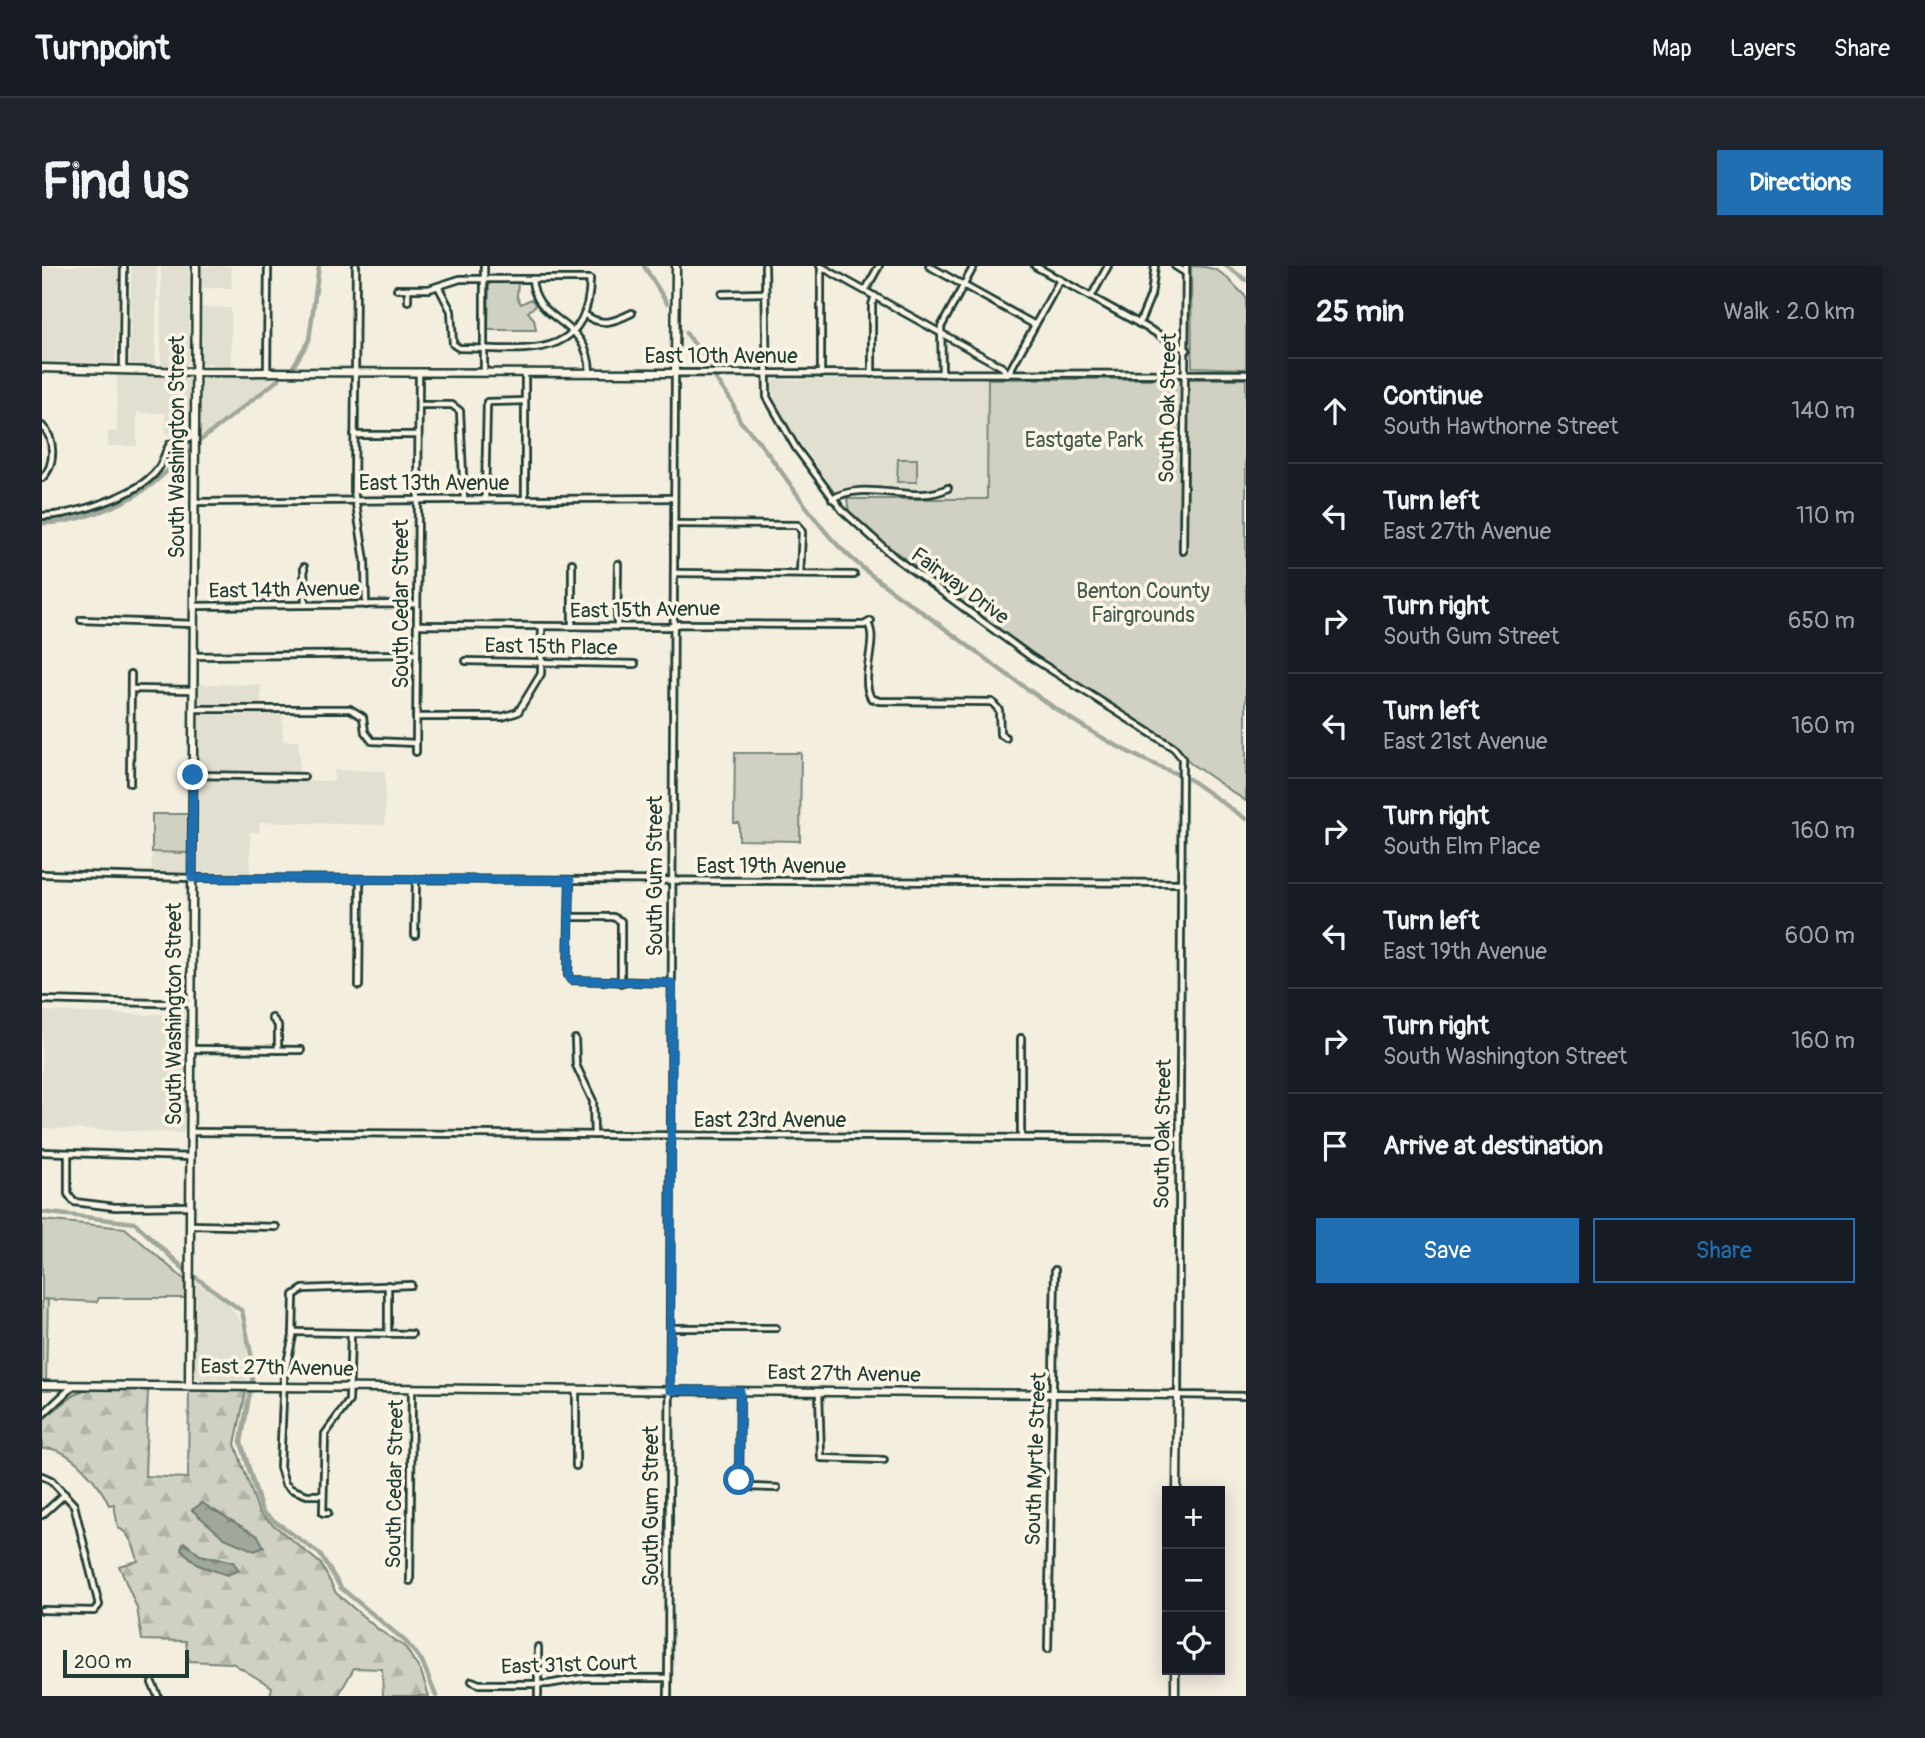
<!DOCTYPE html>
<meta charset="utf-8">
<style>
body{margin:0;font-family:Pangolin,sans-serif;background:#20242c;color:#f1f3f6}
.controls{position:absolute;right:21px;bottom:21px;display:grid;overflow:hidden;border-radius:0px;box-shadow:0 4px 18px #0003}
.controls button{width:63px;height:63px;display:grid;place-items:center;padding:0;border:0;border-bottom:2px solid #363941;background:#171b24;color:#f1f3f6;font:35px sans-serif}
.scale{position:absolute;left:21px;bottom:18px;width:126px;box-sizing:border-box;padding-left:7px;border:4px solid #1f3d34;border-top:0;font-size:19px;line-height:24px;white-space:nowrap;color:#1f3d34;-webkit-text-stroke:5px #fcf5e5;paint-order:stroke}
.stop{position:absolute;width:21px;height:21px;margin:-16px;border:5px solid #1f6fb2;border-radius:50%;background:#fff}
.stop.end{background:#1f6fb2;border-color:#fff;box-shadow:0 2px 7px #0008}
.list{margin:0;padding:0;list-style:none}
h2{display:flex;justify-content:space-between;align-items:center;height:91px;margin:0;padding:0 28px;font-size:30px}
h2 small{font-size:23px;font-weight:400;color:#9ea1a6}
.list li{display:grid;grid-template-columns:46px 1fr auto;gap:21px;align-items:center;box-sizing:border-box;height:105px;padding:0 28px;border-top:2px solid #363941}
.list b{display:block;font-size:26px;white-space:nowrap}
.list p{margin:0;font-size:23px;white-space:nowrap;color:#9ea1a6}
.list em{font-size:23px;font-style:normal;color:#9ea1a6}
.actions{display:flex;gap:14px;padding:21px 28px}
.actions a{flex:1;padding:16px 0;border:2px solid #1f6fb2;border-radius:0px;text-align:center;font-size:24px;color:#1f6fb2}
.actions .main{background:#1f6fb2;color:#fff}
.icon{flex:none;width:38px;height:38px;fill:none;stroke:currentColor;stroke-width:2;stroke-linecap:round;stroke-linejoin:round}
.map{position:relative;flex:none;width:1204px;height:1430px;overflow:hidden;border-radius:0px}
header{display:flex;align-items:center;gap:42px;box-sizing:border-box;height:98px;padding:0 35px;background:#171b24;border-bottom:2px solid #363941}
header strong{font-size:33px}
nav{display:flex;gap:38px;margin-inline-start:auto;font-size:24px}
.intro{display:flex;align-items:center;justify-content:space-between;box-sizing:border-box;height:168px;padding:0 42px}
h1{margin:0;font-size:49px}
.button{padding:18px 32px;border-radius:0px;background:#1f6fb2;color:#fff;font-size:24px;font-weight:700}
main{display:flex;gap:42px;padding:0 42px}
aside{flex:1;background:#171b24;border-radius:0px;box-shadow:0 4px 18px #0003}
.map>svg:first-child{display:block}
</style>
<header>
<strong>Turnpoint</strong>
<nav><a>Map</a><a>Layers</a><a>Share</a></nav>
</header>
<div class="intro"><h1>Find us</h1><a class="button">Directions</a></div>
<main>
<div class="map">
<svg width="1204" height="1430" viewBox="0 0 1204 1430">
<defs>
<pattern id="forest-firs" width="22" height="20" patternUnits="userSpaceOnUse" patternTransform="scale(1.75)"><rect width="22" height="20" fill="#d0d1c2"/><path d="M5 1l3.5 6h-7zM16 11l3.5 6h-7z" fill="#b2b4a7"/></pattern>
<pattern id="water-ripples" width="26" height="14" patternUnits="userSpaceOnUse" patternTransform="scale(1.75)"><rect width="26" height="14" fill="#a0a89b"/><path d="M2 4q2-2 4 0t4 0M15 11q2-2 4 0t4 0" fill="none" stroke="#828a7f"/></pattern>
</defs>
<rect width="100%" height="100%" fill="#f3eede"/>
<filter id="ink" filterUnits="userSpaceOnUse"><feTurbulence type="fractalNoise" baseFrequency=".0143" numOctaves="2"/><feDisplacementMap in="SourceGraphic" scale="14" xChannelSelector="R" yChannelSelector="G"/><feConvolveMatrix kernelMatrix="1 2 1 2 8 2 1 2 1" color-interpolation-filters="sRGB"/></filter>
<g filter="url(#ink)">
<g fill="#e1dfd0">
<polygon points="0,0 78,0 73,98 0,97"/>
<polygon points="89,0 115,0 113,99 88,98"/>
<polygon points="119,0 147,0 147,95 143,100 119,99"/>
<polygon points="159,0 189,0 190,22 159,22"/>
<polygon points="158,41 189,42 189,101 159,98"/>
<polygon points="75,108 147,111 148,155 133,168 124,168 123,147 95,147 95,180 66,180 66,166 75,165"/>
<polygon points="160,110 224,110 234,111 158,172"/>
<polygon points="946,113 945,233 804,233 790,222 753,169 735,139 728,117 734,114"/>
<polygon points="156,418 219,419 219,440 240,440 241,475 257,475 257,515 292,515 292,504 343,505 343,559 218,556 217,566 208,566 208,610 157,609"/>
<polygon points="110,586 146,587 144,607 110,607"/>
<polygon points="0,745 105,749 142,746 144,867 0,862"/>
<polygon points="153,1016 186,1038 198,1054 205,1079 206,1116 163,1115 155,1112 152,1104"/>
</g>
<g fill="#d0d1c2" stroke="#78877b" stroke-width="2">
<path d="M1149,0C1181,0 1183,11 1204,31V103L1150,101Z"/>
<polygon points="450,16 476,16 475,31 479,38 489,33 494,39 486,46 492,53 494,64 446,64 447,19"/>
<polygon points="946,113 1204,113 1204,535 1148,497 1133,478 997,392 909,327 834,271 807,246 805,233 945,233"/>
<polygon points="856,193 875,193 875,216 855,216"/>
<polygon points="693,487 759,487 758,575 697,574 697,557 692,557"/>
<polygon points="110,548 146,548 146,587 110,586"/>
<polygon points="0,954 83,962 144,1015 143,1032 57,1032 55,1036 0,1033"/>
</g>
<g fill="url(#forest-firs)" stroke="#78877b" stroke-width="2">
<polygon points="0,1033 6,1034 4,1115 0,1115"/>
<path d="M39,1124H106L103,1210L146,1212L147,1124L204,1125L193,1178L217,1247L279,1298L294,1327L337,1364L363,1381L379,1406L387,1430H341L340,1403L312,1402L296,1430H228L230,1421L190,1397L146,1395L144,1375L100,1374L95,1342L77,1300L96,1295C93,1283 88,1266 76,1262L72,1238L67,1239C58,1218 26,1178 0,1183V1154Z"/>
</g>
<g fill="url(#water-ripples)" stroke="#6c7d72" stroke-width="2">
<polygon points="160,1237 216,1270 222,1281 213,1285 182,1272 150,1244"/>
<polygon points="142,1276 158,1289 191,1296 197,1304 185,1309 156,1299 139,1283"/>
</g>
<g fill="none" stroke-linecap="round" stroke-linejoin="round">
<polyline stroke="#6c7d72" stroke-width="2" points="17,1138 42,1124 120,1124"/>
<g stroke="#a0a89b" stroke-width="4.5">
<polyline points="602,0 625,37"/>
<polyline points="1184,0 1204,14"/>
<polyline points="644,67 671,102"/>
<polyline points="251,101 267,74 277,0"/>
<path d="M674,113L690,136L698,155C733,190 756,235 789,272C820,306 861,332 898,359C973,414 1047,474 1135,508"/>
<polyline points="159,174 237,113"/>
<path d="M0,257C31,258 76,241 102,224C119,213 133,197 147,184"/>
<polyline points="1147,513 1204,553"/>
<polyline points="0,946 93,957 142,1003 200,1045 209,1088 210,1115"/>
<polyline points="208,1125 199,1176 220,1246 278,1288 299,1322 363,1375 380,1395 394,1430"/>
</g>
<defs>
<g id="minor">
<polyline points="314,0 312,225 323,295 324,339"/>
<polyline points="723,0 725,131 754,182 800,244 852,291 989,391 1132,482 1140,492 1136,1129 1204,1130"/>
<polyline points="778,0 960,101 966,108 1018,14"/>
<polyline points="887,0 993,59"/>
<polyline points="993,0 1145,84"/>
<polyline points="1133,0 1144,7"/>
<path d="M490,13C493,59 547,51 548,107"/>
<path d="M355,23H387L418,13H548C547,99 478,82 417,82L411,78L409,45L396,20"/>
<polyline points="366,23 366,35"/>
<polyline points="823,25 837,0"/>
<polyline points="680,28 722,27"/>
<polyline points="1049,31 1066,0"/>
<path d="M542,48C559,61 572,56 590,47"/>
<polyline points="1097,58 1109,29 1113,0"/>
<polyline points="81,104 82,0"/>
<polyline points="225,106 226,0"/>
<polyline points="442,107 442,0"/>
<polyline points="779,108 779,0"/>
<polyline points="830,108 830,39 833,30"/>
<polyline points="900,108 899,61 932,0"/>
<polyline points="377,139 410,139 418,145 422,232"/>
<path d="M0,160C13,172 14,199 0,212"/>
<polyline points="312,169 376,169"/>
<polyline points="443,232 445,136 483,135"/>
<polyline points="483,232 483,107"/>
<path d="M790,233C823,212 872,240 906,222"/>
<polyline points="152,236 632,232"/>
<path d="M0,250C31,249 97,230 116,203C121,196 123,186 128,178L153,170"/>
<polyline points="632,258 756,259 760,266 758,308"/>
<polyline points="1141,285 1144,0"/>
<polyline points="262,301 263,339"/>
<polyline points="632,307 812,309"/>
<polyline points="152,340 375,338"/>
<polyline points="39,354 152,358"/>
<path d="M826,358C837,374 817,411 829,432L837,435L950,436L957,444L958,468L964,472"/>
<polyline points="375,359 627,361 637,358 822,359 829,355"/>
<polyline points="530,360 530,297"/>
<polyline points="575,361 576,298"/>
<polyline points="151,390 375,388"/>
<polyline points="424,395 593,398"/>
<polyline points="89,423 151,424"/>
<polyline points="151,443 308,443 321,451 323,466 330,475 374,477"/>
<polyline points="374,451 460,451 476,446 499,408 500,360"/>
<polyline points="374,486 377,106"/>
<polyline points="151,509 262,511"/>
<polyline points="88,517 89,408"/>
<polyline points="0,608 150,612 1140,617"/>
<polyline points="528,614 526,709 529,714 630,717"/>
<polyline points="528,651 571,651 579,655 579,717"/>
<polyline points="373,669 374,613"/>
<polyline points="317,720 318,613"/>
<polyline points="0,734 150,738"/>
<polyline points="230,752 236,759 236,784"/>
<polyline points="533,773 534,799 551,835 552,869"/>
<polyline points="149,783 259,784"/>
<polyline points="149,866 1138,873"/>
<polyline points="979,872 979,772"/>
<polyline points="0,886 149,891"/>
<polyline points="26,887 26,928 32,936 73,941 148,940"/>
<polyline points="148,959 234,961"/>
<polyline points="629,1062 734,1062"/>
<polyline points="251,1066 370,1068"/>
<polyline points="346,1068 346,1019"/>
<polyline points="698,1125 697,1214 706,1221 735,1222"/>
<polyline points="777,1126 779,1192 842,1194"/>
<polyline points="0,1149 31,1120"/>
<polyline points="534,1200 534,1124"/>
<polyline points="0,1210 9,1214 32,1239 57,1339 52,1345 0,1344"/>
<polyline points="281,1229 265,1229 249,1223 243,1218 238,1201 242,1110 251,1070 252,1029 261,1023 369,1019"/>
<polyline points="286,1247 281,1247 283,1168 307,1135 309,1067"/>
<polyline points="0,1249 23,1228"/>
<polyline points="368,1315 370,1122"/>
<polyline points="1006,1383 1013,1004"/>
<polyline points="430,1415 437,1418 506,1418 541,1412 626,1412"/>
<polyline points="110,1417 116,1430"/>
<polyline points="496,1430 496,1381"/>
<polyline points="626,1430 633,107 1204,108"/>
</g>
<g id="major">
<polyline points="0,102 153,106 633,107 634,0"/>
<polyline points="0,1119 1136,1129 1135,1225"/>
<polyline points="147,1119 154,0"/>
<polyline points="1133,1430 1133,1404"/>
</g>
</defs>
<use href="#minor" stroke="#1f3d34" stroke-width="10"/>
<use href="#major" stroke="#1f3d34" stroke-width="11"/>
<use href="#minor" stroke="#fcf5e5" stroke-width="4.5"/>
<use href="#major" stroke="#fcf5e5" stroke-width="6"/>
</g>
</g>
<g fill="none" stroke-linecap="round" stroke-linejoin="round" filter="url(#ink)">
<polyline stroke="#1f6fb2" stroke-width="9" points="151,509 150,612 528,614 526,709 529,714 630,717 628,1124 698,1125 697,1214"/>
</g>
<g text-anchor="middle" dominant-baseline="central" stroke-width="7" stroke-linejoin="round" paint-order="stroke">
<g font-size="21" fill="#1f3d34" stroke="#fcf5e5">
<text x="679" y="90">East 10th Avenue</text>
<text transform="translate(1126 142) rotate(-89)">South Oak Street</text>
<text transform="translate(135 181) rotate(-90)">South Washington Street</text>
<text x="392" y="217">East 13th Avenue</text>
<text transform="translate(918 320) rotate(36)">Fairway Drive</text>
<text transform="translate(242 324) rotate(-1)">East 14th Avenue</text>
<text transform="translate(359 338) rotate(-90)">South Cedar Street</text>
<text transform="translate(603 344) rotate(-1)">East 15th Avenue</text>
<text transform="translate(509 381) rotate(1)">East 15th Place</text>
<text x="729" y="600">East 19th Avenue</text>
<text transform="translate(613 610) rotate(-90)">South Gum Street</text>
<text transform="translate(132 748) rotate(-90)">South Washington Street</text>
<text x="728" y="854">East 23rd Avenue</text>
<text transform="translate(1121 868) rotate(-89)">South Oak Street</text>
<text transform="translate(235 1102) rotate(1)">East 27th Avenue</text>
<text transform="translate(802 1108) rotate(1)">East 27th Avenue</text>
<text transform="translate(994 1193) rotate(-88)">South Myrtle Street</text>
<text transform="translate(353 1218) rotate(-89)">South Cedar Street</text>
<text transform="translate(609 1240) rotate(-90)">South Gum Street</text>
<text transform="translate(527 1399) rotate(-2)">East 31st Court</text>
</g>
<g font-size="21" fill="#425b50" stroke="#fcf5e5">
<text x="1042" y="174">Eastgate Park</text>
<text x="1101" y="325">Benton County<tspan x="1101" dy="24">Fairgrounds</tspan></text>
</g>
</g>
</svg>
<div class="controls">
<button>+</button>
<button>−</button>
<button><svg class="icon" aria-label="locate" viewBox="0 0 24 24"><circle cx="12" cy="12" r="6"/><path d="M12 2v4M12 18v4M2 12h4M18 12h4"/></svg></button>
</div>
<div class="scale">200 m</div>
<div class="stop" style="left:697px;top:1214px"></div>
<div class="stop end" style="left:151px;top:509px"></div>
</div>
<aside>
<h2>25 min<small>Walk · 2.0 km</small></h2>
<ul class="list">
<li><svg class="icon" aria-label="ahead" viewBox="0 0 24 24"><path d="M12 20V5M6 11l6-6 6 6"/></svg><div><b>Continue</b><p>South Hawthorne Street</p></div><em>140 m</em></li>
<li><svg class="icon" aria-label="left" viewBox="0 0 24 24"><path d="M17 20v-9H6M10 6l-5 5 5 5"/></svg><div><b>Turn left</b><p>East 27th Avenue</p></div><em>110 m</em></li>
<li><svg class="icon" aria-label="right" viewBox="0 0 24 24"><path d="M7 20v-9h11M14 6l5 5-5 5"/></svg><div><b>Turn right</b><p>South Gum Street</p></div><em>650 m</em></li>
<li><svg class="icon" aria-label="left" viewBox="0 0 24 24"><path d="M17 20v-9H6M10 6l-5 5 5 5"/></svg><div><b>Turn left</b><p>East 21st Avenue</p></div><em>160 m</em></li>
<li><svg class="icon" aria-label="right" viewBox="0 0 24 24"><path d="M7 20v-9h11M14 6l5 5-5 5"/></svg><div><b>Turn right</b><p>South Elm Place</p></div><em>160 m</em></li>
<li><svg class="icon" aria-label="left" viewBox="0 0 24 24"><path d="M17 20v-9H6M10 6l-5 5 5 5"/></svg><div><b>Turn left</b><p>East 19th Avenue</p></div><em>600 m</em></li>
<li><svg class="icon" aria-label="right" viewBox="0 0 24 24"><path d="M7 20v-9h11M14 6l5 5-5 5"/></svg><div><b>Turn right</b><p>South Washington Street</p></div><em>160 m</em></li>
<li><svg class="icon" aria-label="arrive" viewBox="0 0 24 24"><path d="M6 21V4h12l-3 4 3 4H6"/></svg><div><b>Arrive at destination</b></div></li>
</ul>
<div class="actions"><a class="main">Save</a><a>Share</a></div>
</aside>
</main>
